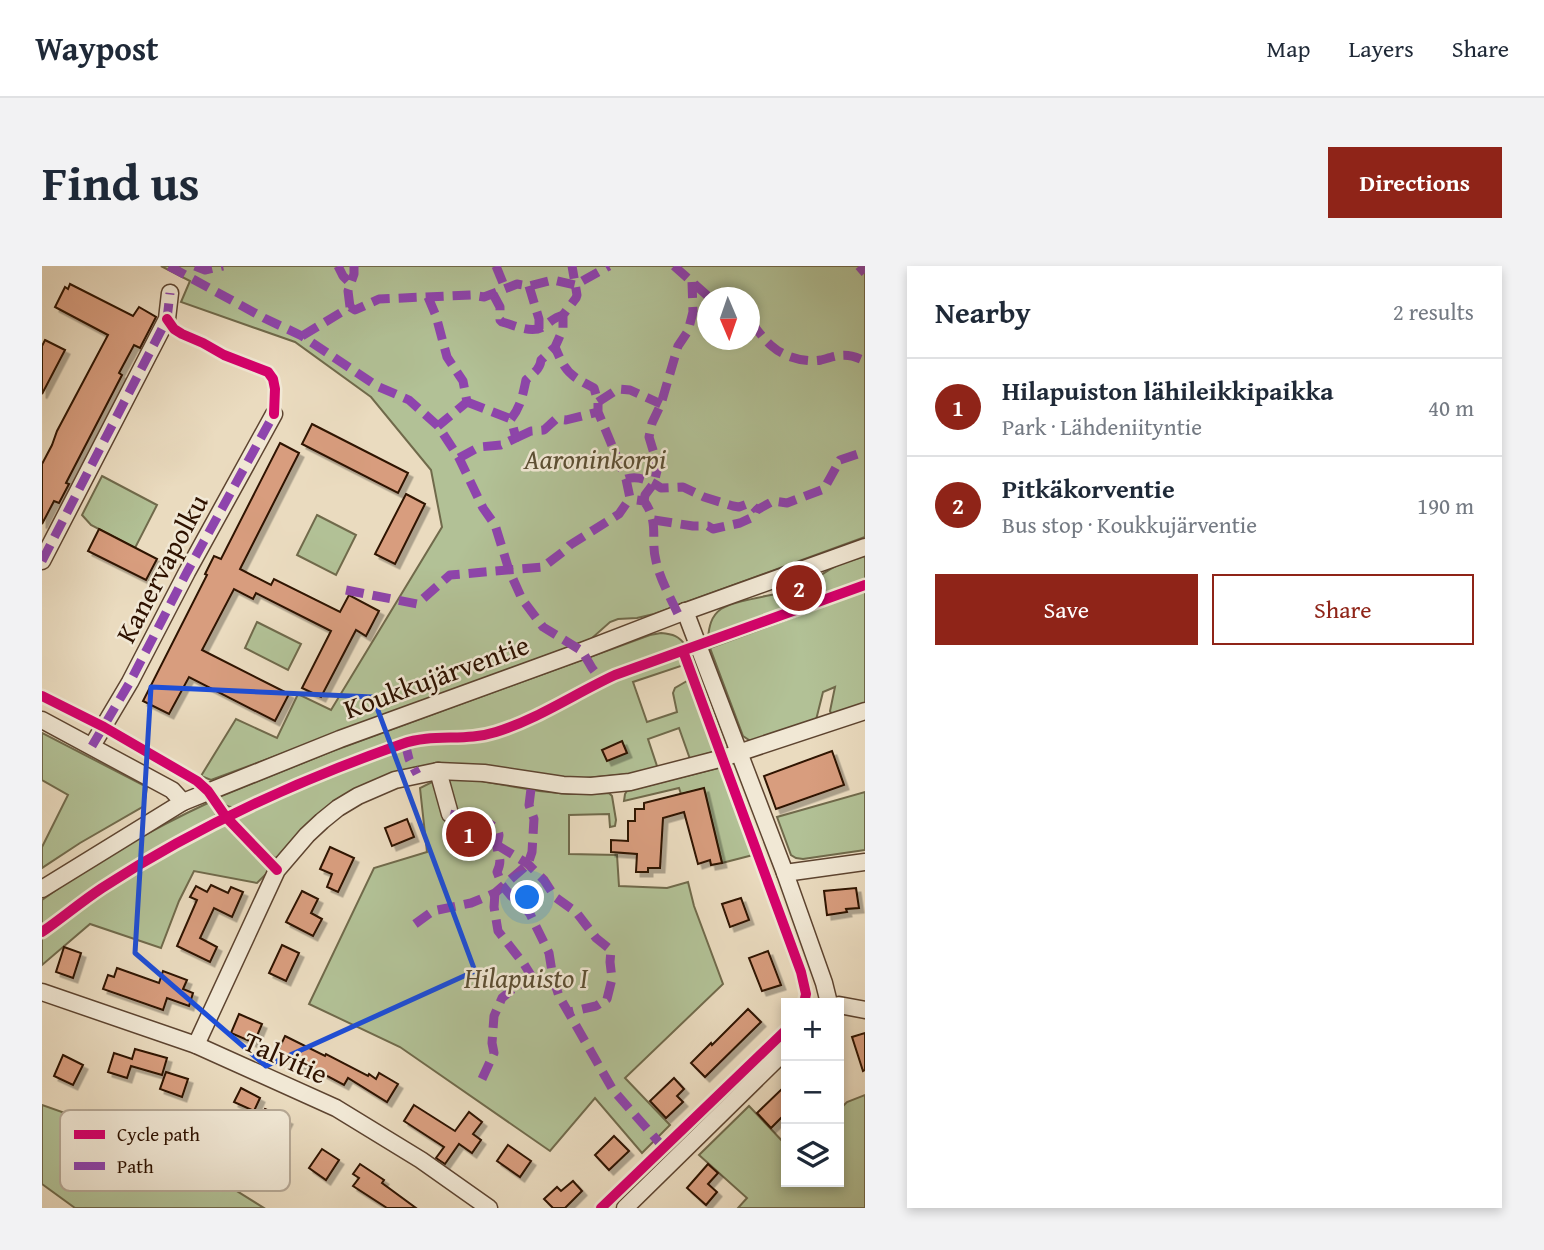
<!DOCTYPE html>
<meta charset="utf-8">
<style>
body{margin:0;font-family:"Gentium Book Plus",serif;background:#f2f2f3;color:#1f2937}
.controls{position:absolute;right:21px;bottom:21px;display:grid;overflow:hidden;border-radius:0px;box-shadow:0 4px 10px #0003}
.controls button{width:63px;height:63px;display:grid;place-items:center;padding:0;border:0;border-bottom:2px solid #e0e1e3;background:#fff;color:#1f2937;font:35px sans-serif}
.compass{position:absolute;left:655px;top:21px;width:63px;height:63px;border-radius:50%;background:#fff;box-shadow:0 4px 10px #0003;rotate:178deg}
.you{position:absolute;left:486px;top:632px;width:24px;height:24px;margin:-18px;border:5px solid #fff;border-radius:50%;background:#1a73e8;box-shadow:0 0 0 10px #1a73e833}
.badge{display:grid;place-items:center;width:46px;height:46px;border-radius:50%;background:#8f2418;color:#fff;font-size:23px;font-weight:700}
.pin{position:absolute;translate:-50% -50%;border:4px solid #fff;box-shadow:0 2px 7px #0006}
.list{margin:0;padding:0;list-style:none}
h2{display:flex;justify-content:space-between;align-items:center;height:91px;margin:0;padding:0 28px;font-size:30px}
h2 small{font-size:23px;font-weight:400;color:#747a83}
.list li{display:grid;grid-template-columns:46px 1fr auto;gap:21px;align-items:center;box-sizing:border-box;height:98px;padding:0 28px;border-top:2px solid #e0e1e3}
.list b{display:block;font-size:26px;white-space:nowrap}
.list p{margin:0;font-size:23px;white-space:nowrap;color:#747a83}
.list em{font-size:23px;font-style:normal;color:#747a83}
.actions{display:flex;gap:14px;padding:21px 28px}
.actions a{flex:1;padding:16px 0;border:2px solid #8f2418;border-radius:0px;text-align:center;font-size:24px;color:#8f2418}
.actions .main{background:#8f2418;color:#fff}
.icon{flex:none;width:38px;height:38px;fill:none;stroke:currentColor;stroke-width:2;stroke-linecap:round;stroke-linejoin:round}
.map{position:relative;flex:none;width:823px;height:942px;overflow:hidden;border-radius:0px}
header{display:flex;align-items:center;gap:42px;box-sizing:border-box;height:98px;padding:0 35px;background:#fff;border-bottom:2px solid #e0e1e3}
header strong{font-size:33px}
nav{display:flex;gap:38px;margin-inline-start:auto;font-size:24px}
.intro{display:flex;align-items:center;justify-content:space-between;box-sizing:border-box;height:168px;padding:0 42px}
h1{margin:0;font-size:49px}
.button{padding:18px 32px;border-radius:0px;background:#8f2418;color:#fff;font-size:24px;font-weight:700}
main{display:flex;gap:42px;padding:0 42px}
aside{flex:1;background:#fff;border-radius:0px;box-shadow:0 4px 10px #0003}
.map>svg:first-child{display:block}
</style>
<header>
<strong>Waypost</strong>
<nav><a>Map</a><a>Layers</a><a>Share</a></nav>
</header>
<div class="intro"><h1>Find us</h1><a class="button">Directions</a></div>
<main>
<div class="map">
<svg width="823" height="942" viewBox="0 0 823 942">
<defs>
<filter id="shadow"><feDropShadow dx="4.5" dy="4.5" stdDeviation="0" flood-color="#0004"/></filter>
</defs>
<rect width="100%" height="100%" fill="#eadbbf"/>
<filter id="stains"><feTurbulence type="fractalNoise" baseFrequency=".00286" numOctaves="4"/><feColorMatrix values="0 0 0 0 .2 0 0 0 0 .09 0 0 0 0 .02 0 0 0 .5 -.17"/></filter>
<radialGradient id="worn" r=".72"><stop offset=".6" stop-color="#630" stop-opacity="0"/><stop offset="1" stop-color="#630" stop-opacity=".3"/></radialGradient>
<g fill="#b2c196" stroke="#706a4b" stroke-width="2" fill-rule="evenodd">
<path d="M119,0H823V271L612,348L595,352L576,353L568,356L549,373L169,514L159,510L194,453L235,472L256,428L289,444L400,261L389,204L329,131L253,76L139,36L148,15ZM666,32H708V74H666Z"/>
<polygon points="60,210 115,239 93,282 49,259 40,249"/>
<polygon points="275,249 314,269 294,309 255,289"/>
<path d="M823,290V314L666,372C667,361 669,350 679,343C695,333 733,330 754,323C768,318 779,308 792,301C801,296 813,294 823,290Z"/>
<polygon points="823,325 823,438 790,449 788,445 793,421 781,426 774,454 714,475 707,474 701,470 668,382"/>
<polygon points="215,356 259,378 246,404 203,382"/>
<path d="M619,367C631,368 637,370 644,380C612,391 579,401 549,415C518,430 490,449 458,460C431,470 401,463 373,469C351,475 329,485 308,493C270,508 232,524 194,541C185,542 182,539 177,531L288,486L608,369Z"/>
<polygon points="639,391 642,399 591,416 605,456 635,446 631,427 633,422 645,415 649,416 674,485 648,493 637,462 606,473 616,503 587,508 543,512 345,511 239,590 233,592 194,556 195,551 255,523 367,480 387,476 436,475 455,472 495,456 577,412"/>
<polygon points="0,467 105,521 102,540 38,577 0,602 0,581 26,529 0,514"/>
<polygon points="676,502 680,502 711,589 680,597 662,523 639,528 637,522 582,535 583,528 585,525"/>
<polygon points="396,513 427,513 497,525 527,528 567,527 570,530 574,554 573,560 568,561 567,548 527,549 527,588 575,589 577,620 625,622 646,616 652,640 681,718 583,812 628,859 600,887 553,832 508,885 358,781 267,738 332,602 385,586 378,522"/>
<polygon points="823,526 823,584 761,593 754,592 749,589 735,551"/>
<path d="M168,536L176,545L171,553L97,594L0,661V634C52,596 110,563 168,536Z"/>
<path d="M184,557L188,558L228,604L215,617L152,605L137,635L119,682L48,658L0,699V672C56,627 120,589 184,557Z"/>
<polygon points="823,829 823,942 696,942 705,932 657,889 707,840 744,879 744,916 797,916 797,844 805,836"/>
<polygon points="0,839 68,863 193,924 222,942 33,942 0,918"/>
</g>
<g fill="#d89d7e" stroke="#2e1200" stroke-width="2" filter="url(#shadow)">
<polygon points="28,18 91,50 97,41 114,51 98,82 92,79 77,107 80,109 24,217 27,218 17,237 12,235 0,258 0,198 10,179 15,165 66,69 13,41 23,21 26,23"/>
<polygon points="3,74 23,84 0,128 0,80"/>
<polygon points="270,158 366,207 356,227 260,178"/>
<polygon points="238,177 257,187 198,303 229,319 232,313 298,346 307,329 337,345 324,370 314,364 279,431 260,422 289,365 214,327 211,333 192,323 160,384 247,428 233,455 147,411 127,448 101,435 165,309 163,308 172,290 179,293"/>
<polygon points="364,228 383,238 353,298 333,288"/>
<polygon points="57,263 115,293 104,314 46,285"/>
<polygon points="580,475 585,487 565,495 560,484"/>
<polygon points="790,485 802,519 734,543 722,510"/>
<polygon points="662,522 680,597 669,599 668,594 656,598 642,546 621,552 618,602 606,602 606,606 594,606 595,588 569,586 569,574 586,575 586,555 593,555 593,543 602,543 602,537"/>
<polygon points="365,553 372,571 350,580 343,562"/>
<polygon points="288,581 312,592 296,626 285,621 290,608 278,603"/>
<polygon points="169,619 186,627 189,621 201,626 190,651 172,642 158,672 175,681 168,696 135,680 155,634 148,631 154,620 165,626"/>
<polygon points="814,622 817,642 804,643 805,646 785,649 782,625"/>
<polygon points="260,625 276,633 269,647 280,653 271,670 244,656"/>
<polygon points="699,632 707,654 688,661 680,638"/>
<polygon points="240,679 257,687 244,715 227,707"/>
<polygon points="22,681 39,687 31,712 14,706"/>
<polygon points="726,685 739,719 720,725 707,692"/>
<polygon points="75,702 117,717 121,705 145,714 141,723 151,727 147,740 125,732 121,744 61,723 66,709 72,711"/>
<polygon points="706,743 719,756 663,811 649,797 669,777 670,779"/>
<polygon points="197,748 220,758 212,777 189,767"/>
<polygon points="823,767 823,804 821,805 810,771"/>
<polygon points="243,770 283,790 284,788 326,810 327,808 334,813 337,807 356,818 345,836 306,812 302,819 263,798 262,800 235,787"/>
<polygon points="93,783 125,792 120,809 89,800 85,812 66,806 72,787 90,793"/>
<polygon points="21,789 41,799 31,819 12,810"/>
<polygon points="124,806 146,813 140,831 118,823"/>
<polygon points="632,812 642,823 635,830 641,836 624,852 608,835"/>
<polygon points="744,819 744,847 729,862 715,847"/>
<polygon points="199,822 218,832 212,845 192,836"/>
<polygon points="372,839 413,865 427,846 440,856 431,868 439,874 430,887 417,878 403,898 394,892 402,881 362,855"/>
<polygon points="223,843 246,854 237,872 214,860"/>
<polygon points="572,870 587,885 567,904 553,889"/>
<polygon points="466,879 489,895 478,911 455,895"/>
<polygon points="280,883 297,894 284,914 267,902"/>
<polygon points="318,898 342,914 340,917 374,942 345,942 311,920 317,912 311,908"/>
<polygon points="666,898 676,907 666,918 675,926 664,939 645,922"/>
<polygon points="531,915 540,925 523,942 511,942 502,933 515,921 519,925"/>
</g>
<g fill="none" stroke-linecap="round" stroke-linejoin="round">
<defs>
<g id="minor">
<polyline points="0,295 125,53 128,27"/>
<polyline points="643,345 743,607 782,717 787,737"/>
<polyline points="0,454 130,524 141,536"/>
<polyline points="50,480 88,416 145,306 232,148"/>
<polyline points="396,505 408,548"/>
<polyline points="743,607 823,596"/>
<polyline points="0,623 141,536 298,473 540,385 636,348 823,281"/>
<polyline points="0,726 154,779 294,842 379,894 447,942"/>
<polyline points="797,739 823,744"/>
<polyline points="154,779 235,604 265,569 280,555 296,542 316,530 353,514 396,505 442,507 521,519 549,520 588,516 681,492 823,445"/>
<polyline points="583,942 744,784"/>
</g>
</defs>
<use href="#minor" stroke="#5d4430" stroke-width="19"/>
<use href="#minor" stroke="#f1e8d5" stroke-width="16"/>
<g stroke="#8e44ad" stroke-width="9" stroke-dasharray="18 9" stroke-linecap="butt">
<polyline points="127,0 222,52 260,70 335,120 367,134 396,160 417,192 441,242 453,259 467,304 480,333 501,361 540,385 550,402 560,415"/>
<polyline points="153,0 163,4 181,0"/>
<polyline points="296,0 301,10 308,17"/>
<polyline points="454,0 463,22"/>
<polyline points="632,0 668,32"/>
<polyline points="817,0 823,7"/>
<polyline points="487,20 497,53 497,63"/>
<path d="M451,28L458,41V54L460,56C472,59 489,68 501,61C508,56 513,51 521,49"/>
<polyline points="386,31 394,50 405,91 421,115 425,136 396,160"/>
<polyline points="308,41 306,25 312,8 312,0"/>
<path d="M708,56C716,64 722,74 731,81C742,91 765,97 779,94C798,89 804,86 823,95"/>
<polyline points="260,70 308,41 313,44 337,33 429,29 442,31 475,18 487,20 511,14 533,19 567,0"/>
<polyline points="425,136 469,153"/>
<polyline points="556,136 576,123 588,124 619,138"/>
<path d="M469,153C479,140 481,128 484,114C491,107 498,104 499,94L513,81L521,63V49L534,32L535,29L530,0"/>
<polyline points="474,172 489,165 502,164 514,153 524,154 556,146"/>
<polyline points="417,192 437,181 459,179 474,172 469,153"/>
<path d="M584,213C596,209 609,215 619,222L641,221L662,231L691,240L697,241L705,238L711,240L715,244"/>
<path d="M595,234L602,235C618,257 608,273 614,295C618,313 628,331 636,348"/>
<polyline points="602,235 603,229 612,217 615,205 614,194 607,171 610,157 619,138 636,80 646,65 651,46 650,16"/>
<polyline points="612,254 651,260 666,260 671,263 698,257 713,250 715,244 731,235 745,237 782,223 798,194 822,186 823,185"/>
<polyline points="0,295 125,53 128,27"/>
<path d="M304,324L375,338L408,309L501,301L522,285L528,279L577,248L588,232L584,213L556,146V136L552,122C527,109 524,107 513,81"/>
<polyline points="363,477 367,493 375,508"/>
<polyline points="50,480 88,416 145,306 232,148"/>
<path d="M408,548C420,551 455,553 457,569C457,572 455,576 455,580C456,592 461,593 455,606L460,619L469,630L481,639L488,648L507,687L511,712L517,730L571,824L622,882"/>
<polyline points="455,579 486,598 502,614 513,631 534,646 554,672 569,684 568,696 570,713 565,733 554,740 528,746"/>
<polyline points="453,627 452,641 456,665 482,698 492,714"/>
<polyline points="373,658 391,645 429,637 453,627 486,598 490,586 492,553 487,539 490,515"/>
<polyline points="440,813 452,787 450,777 452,750 460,732 473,721 492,714 511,712"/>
</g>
<defs>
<g id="cycleway">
<polyline points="125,53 132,63 140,68 161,77 182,89 226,106 231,113 233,123 232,148"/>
<polyline points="641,385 759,706 764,728 762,737"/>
<polyline points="0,430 62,461 155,515 166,525 184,551 235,604"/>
<path d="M0,666C20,652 39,636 60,622C154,561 254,515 360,478C391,467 423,476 454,466C496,453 534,427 573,409L823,319"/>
<polyline points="559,942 744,764"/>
</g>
</defs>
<use href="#cycleway" stroke="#f1e8d5" stroke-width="15"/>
<use href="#cycleway" stroke="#d6006c" stroke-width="10"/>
</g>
<path fill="none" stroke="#1d4ed8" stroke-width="5" stroke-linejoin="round" d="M109,421L331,431L433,705L224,800L93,687Z"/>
<g text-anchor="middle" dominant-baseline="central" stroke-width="5" stroke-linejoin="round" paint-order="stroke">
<g font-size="28" font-style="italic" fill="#5c4f34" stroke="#f1e8d5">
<text x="553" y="192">Aaroninkorpi</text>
<text x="484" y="711">Hilapuisto I</text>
</g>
<g font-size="28" fill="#2e1200" stroke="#f1e8d5">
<text transform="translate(119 302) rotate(-62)">Kanervapolku</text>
<text transform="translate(394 410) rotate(-20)">Koukkujärventie</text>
<text transform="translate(244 791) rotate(24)">Talvitie</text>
</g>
</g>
<rect x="18" y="844" width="230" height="81" rx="10" fill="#f1e8d5" stroke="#b6a895" stroke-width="2"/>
<rect x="32" y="864" width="31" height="9" fill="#d6006c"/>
<rect x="32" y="896" width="31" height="8" fill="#8e44ad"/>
<g font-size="19" fill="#2e1200">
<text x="75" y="875">Cycle path</text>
<text x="75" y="907">Path</text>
</g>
<rect width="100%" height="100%" filter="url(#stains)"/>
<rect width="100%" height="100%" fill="url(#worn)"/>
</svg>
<div class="controls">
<button>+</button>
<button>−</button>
<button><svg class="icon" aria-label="layers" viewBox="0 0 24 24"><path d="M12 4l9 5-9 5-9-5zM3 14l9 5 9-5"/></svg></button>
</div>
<svg class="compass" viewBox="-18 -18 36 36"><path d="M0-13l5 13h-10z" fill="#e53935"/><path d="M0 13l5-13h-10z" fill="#747a83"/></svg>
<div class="you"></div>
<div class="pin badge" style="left:427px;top:568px">1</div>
<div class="pin badge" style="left:757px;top:322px">2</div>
</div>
<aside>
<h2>Nearby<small>2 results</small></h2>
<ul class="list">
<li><span class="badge">1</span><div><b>Hilapuiston lähileikkipaikka</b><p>Park · Lähdeniityntie</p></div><em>40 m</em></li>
<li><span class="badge">2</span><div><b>Pitkäkorventie</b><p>Bus stop · Koukkujärventie</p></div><em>190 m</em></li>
</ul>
<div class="actions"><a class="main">Save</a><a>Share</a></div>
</aside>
</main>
